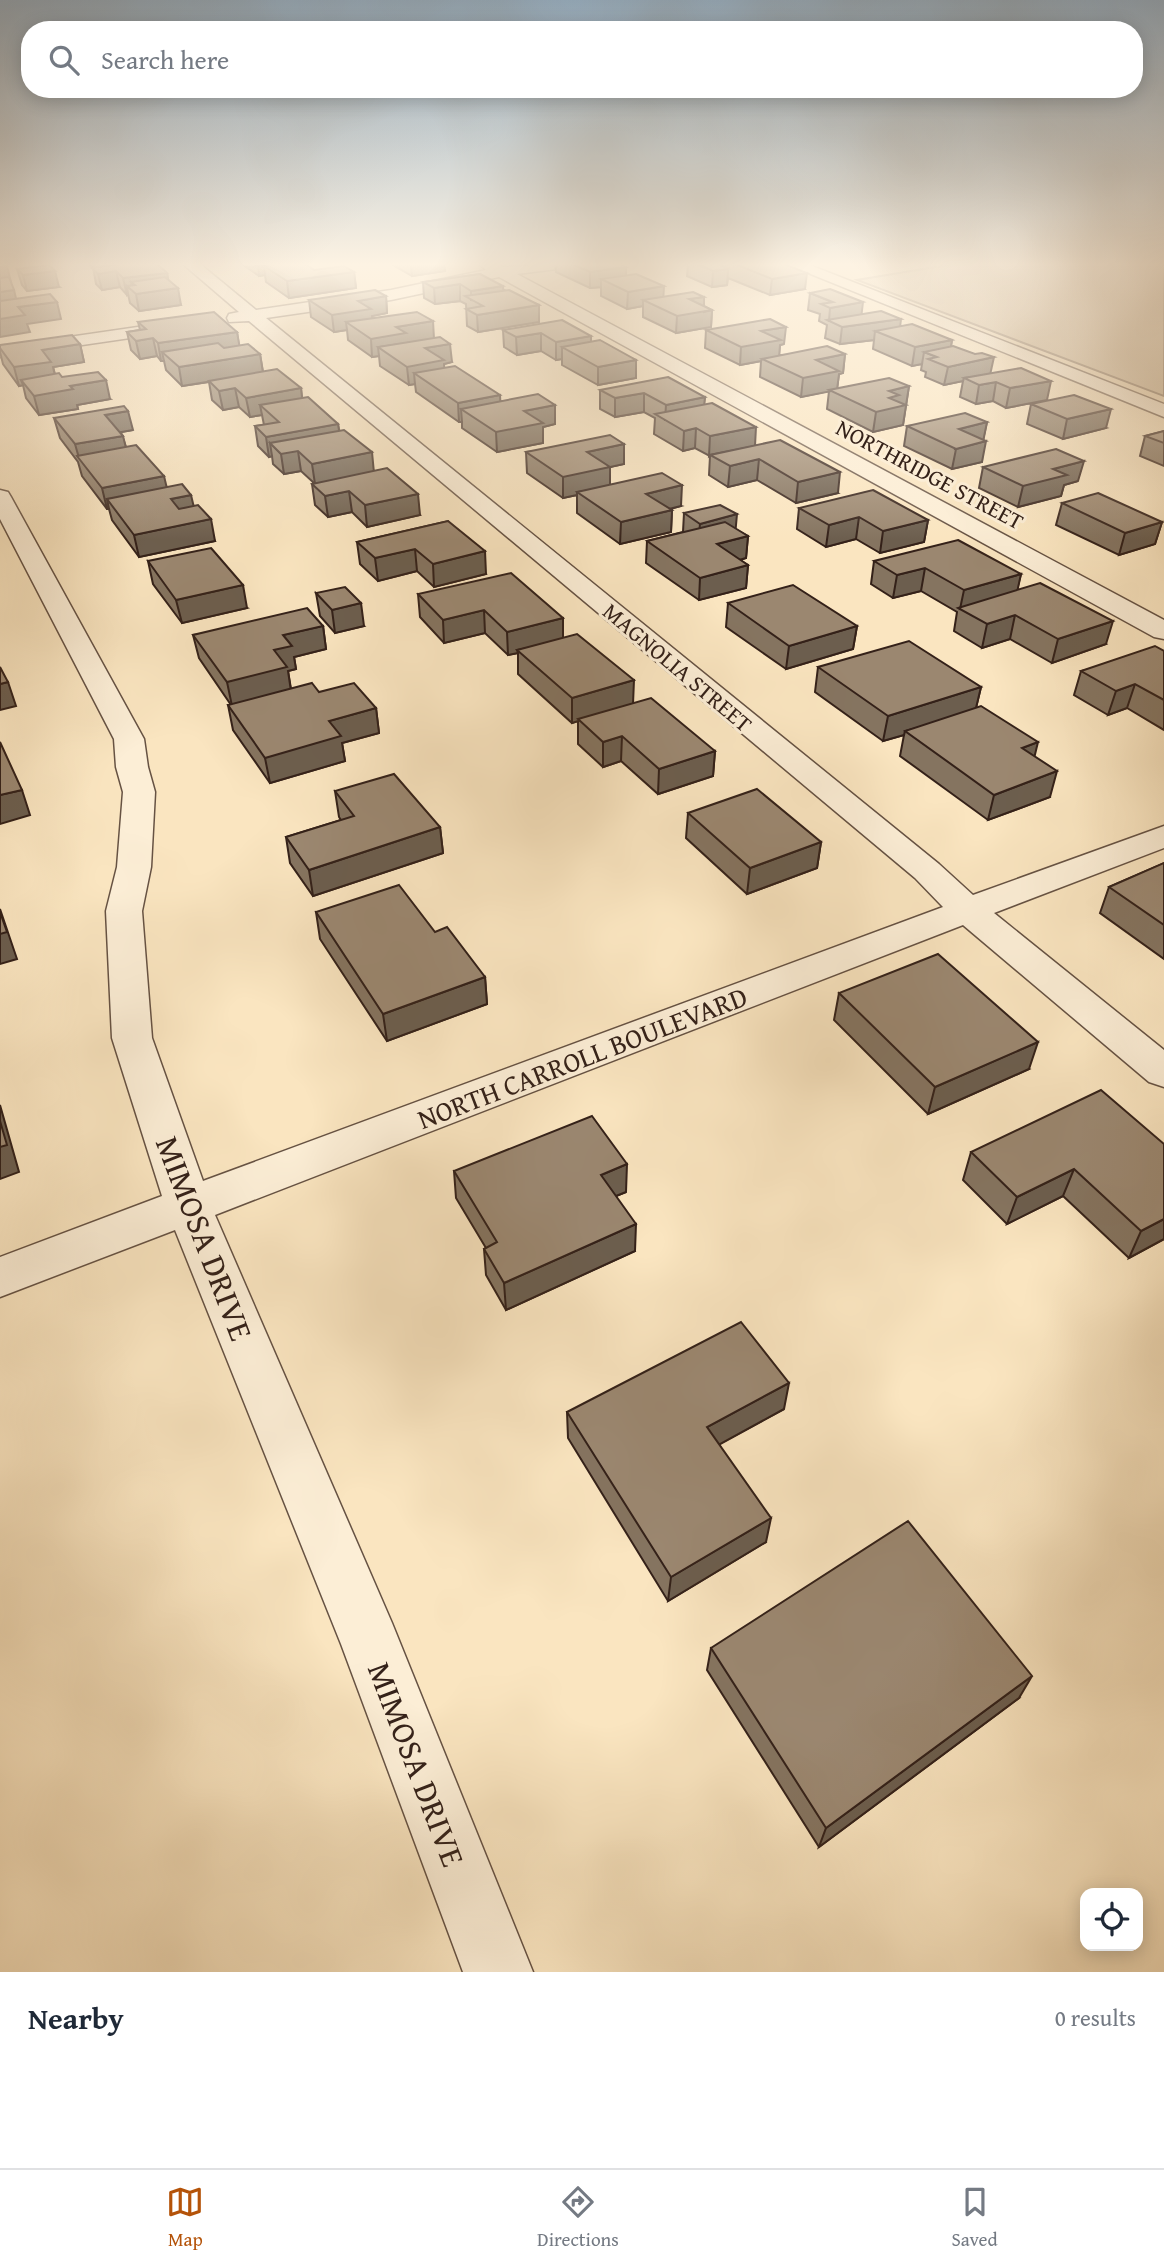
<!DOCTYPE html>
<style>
body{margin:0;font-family:"Gentium Book Plus",serif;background:#f2f2f3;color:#1f2937}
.controls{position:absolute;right:21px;bottom:21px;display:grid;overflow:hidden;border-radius:14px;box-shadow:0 4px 18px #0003}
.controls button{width:63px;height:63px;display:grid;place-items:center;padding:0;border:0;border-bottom:2px solid #e0e1e3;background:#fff;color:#1f2937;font:35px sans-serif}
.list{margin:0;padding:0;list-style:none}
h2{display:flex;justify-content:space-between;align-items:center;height:91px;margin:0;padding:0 28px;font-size:30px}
h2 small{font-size:23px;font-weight:400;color:#747a83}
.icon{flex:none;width:38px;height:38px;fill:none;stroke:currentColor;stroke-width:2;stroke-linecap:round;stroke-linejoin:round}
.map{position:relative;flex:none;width:1164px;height:1972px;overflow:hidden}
.search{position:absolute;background:#fff;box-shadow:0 4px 18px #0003;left:21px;right:21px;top:21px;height:77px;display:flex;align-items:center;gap:18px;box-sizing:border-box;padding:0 24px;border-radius:28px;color:#747a83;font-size:26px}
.sheet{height:196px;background:#fff}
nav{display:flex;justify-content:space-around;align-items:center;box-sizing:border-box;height:98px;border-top:2px solid #e0e1e3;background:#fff;font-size:19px;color:#747a83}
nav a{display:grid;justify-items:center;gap:4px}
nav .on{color:#b45309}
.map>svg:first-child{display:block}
</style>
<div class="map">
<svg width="1164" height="1972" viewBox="0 0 1164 1972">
<rect width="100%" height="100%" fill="#fae5c0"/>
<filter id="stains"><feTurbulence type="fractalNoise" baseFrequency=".00286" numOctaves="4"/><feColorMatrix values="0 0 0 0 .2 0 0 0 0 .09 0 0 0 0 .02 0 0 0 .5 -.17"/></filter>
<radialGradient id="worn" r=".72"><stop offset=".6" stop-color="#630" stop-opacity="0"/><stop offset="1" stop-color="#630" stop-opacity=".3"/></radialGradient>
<polygon fill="#d8c4a4" stroke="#86725e" stroke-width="2" points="953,264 1164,264 1164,396 857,280"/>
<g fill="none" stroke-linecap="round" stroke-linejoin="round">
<defs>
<g id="minor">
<polygon points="183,264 200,264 256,310 391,290 486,270 479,264 498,264 503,267 564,264 557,269 517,274 1164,620 1164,639 1154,637 499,277 391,300 266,318 939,864 973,895 1164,826 1164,848 994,913 1164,1050 1164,1087 1149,1082 963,925 215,1215 392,1623 533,1972 463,1972 341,1644 175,1230 0,1297 0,1257 162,1196 112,1038 106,911 117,867 123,792 116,767 114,739 0,519 0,490 8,492 11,497 144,739 148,767 155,792 151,867 142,911 152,1038 203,1181 943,907 915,878 249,321 229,322 227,318 229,314 239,312"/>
<polygon points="179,321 185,322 188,326 185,330 0,357 0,347"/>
</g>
<polygon id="tertiary" points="786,264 807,264 1164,404 1164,417"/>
</defs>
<use href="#minor" stroke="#665243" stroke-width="3"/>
<use href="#tertiary" stroke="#665243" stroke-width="3"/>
<use href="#minor" fill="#fceed6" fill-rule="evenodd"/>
<use href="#tertiary" fill="#fceed6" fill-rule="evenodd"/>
</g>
<g fill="#857460" stroke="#342119" stroke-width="2">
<polygon points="89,264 157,264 167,273 168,280 181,305 139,311 130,303 128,294 127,295 120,287 102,290 96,284 93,267"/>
<polygon points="242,264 305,264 314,270 354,272 356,288 289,298 266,282 265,275 259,276"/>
<polygon points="391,264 444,264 445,271 412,276"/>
<polygon points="555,264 621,264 626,276 663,297 704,306 712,310 711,327 676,333 643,317 643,306 627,309 601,296 601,287 590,288 556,272"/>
<polygon points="688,264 718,264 722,266 722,264 784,264 805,289 770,295 728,278 727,285 712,287 687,276"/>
<polygon points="17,269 59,287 27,291 22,285"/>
<polygon points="480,274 504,290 539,305 539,322 478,332 467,326 466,304 460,301 435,304 424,298 423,282"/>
<polygon points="810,293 862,314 900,327 952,340 951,346 991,374 1047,400 1006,408 993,401 976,404 960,397 963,381 944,385 925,377 926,372 921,370 922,364 912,366 873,349 874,340 840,344 825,338 827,325 819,321 820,314 808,310"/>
<polygon points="386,296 387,313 372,316 372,318 434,338 452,362 444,364 444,368 500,401 555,405 555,424 543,427 543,443 497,452 462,428 462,422 459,422 416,392 415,384 409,385 380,366 379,356 372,357 348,340 347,330 334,332 311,317 309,300"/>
<polygon points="138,322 237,332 239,346 260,354 263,372 301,388 302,398 338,424 339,430 374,471 420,515 367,527 352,512 328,517 315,505 312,484 314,483 301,471 284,474 273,464 272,456 269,457 258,446 255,426 264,425 262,415 250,417 239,407 223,410 212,400 209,382 182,386 166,370 164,361 161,361 157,356 140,359 131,350 127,332 140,330"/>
<polygon points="503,330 591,336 591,342 636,360 636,378 598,385 562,365 562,359 556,360 541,351 517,355 504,347"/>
<polygon points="706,330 784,344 780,345 779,355 845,354 843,373 839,374 837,389 909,386 903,425 873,432 827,409 829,391 801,397 760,377 761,361 740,365 705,348"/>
<polygon points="80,344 84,362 53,367 55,374 110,399 77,405 78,409 39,415 26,398 23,385 19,386 3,364 0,352 0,345"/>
<polygon points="600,390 705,397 704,404 755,445 838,493 796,503 757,480 728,487 709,475 710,456 695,448 683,451 654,434 655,418 644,412 615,417 600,409"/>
<polygon points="1031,404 1106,428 1063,439 1027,424"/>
<polygon points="54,418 133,430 121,432 126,447 167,487 194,506 215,541 139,557 112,520 109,509 107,509 82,476 78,462 60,438"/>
<polygon points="987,422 983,440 982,462 952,469 904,446 907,426"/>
<polygon points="1164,431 1164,466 1140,456 1145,436"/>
<polygon points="624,444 624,464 610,467 610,485 681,506 670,509 672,510 671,532 620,544 577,513 577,495 563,498 527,473 526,452"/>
<polygon points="983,467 1078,481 1064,485 1061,496 1018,507 979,488"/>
<polygon points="1062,503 1162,522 1155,544 1119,555 1056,525"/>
<polygon points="799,508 928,520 924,542 880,553 856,539 826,547 797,529"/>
<polygon points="684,513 735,529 748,536 746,558 740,560 748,565 746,588 699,600 646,563 647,541 683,532"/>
<polygon points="448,521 486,574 434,587 417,571 378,581 360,564 357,542"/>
<polygon points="148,561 247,608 182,623 153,584"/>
<polygon points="874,561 1021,574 1017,590 1106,644 1052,663 1010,639 982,648 954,631 957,612 921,591 893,598 871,584"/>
<polygon points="316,593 364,626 335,633 320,616"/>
<polygon points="418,594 563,618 563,638 633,703 715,751 713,776 658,794 621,761 603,767 578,744 578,721 572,723 518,674 518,653 508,655 485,633 444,643 420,617"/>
<polygon points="728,603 857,626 853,649 786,669 726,627"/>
<polygon points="323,626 326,649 294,657 296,669 288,671 291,689 319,692 376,708 379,733 342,743 345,761 270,783 233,730 228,705 231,705 199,658 193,635"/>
<polygon points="1164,651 1164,730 1127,708 1108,715 1074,695 1081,671"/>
<polygon points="818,667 981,687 976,708 1035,757 1050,797 988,820 900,756 904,735 883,741 815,692"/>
<polygon points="335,791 440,827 443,853 313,896 290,863 286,837 341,820 339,817"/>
<polygon points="688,813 821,842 817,868 747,894 686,838"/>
<polygon points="1164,863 1164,959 1100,913 1109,887"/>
<polygon points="316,912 435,932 485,977 487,1004 387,1041 320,939"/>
<polygon points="839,993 1029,1069 928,1114 834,1020"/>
<polygon points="1164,1144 1164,1239 1129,1258 1063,1196 1007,1224 963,1180 971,1152"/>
<polygon points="454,1171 626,1192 616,1196 635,1251 506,1310 486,1275 484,1249 486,1248 456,1198"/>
<polygon points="784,1409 719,1444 766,1542 668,1601 568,1438 567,1412"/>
<polygon points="711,1648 1019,1698 819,1847 707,1670"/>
</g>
<g fill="#6c5e4e" stroke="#342119" stroke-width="2">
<polygon points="95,264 144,264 97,271"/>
<polygon points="258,264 291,264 264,266 265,275 259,276"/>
<polygon points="411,264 444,264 445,271 412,276"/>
<polygon points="7,266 11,282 0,283 0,267"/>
<polygon points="626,267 626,283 601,279 601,287 590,288 590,272"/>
<polygon points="728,269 727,285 712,287 713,271"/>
<polygon points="55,271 59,287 27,291 23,275"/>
<polygon points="116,271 120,287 102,290 98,274"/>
<polygon points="354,272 356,288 289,298 287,281"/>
<polygon points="167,273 170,289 135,285 131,282 133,291 127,286 128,294 127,295 123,278"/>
<polygon points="807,273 805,289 770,295 772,279"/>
<polygon points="460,284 460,301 435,304 434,288"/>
<polygon points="503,286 504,303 471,300 471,291"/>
<polygon points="664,286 663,303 643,300 643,306 627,309 628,292"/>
<polygon points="178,288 181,305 139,311 136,294"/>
<polygon points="14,290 18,307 57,302 61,319 27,324 30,332 0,337 0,292"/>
<polygon points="386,296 387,313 372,316 373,326 346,322 347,330 334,332 332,315 358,301"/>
<polygon points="704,297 704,312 712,310 711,327 676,333 677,316 689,299"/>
<polygon points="863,302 861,319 829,321 830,308"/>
<polygon points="539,305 539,322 478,332 477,315"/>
<polygon points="901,319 899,337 875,331 874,340 840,344 842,327"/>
<polygon points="433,321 434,339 378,347 379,356 372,357 371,339 396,327"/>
<polygon points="786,327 784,344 780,345 779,358 762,359 761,361 740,365 741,347 761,331"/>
<polygon points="237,332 240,349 162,352 164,361 161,361 158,343"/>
<polygon points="541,333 541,351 517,355 516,337"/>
<polygon points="591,336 591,354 562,347 562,359 556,360 556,342"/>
<polygon points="153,338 157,356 140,359 136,341"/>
<polygon points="952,340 949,358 937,357 924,352 922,364 912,366 915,347"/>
<polygon points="80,344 84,362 53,367 56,380 21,380 23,385 19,386 14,367 42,350"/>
<polygon points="450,344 452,362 444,364 445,379 414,373 415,384 409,385 407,367 425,348"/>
<polygon points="260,354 263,373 182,386 179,367"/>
<polygon points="845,354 843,373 839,374 837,390 801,397 803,378 816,360"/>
<polygon points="994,357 990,375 964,378 963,381 944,385 948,367"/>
<polygon points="636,360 636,378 598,385 598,367"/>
<polygon points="106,380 110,399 77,405 78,409 39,415 34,396 70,386"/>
<polygon points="1051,381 1047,400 1006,408 1010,388"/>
<polygon points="996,382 993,401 976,404 979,385"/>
<polygon points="909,386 903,425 873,432 876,412 889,391"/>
<polygon points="235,388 239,407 223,410 219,391"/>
<polygon points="301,388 303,408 260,405 262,415 250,417 246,398"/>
<polygon points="644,393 644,412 615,417 615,398"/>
<polygon points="500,395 501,414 461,409 462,422 459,422 458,403"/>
<polygon points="705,397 703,416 665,420 666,405"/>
<polygon points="555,405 555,424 543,427 543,443 497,452 496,432 524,411"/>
<polygon points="1111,409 1106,428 1063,439 1067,419"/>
<polygon points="128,411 133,430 110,434 105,415"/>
<polygon points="987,422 983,442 955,449 959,429"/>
<polygon points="338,424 341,443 298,451 301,471 284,474 281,454 270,443 272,456 269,457 266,437"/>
<polygon points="756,427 755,446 710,455 709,456 710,436"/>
<polygon points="696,428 695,448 683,451 684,431"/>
<polygon points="123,436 128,456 79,458 75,444"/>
<polygon points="986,441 982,462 952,469 956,449"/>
<polygon points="624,444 624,464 610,467 610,487 577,492 577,495 563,498 563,477 587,452"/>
<polygon points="372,452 374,473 315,484 312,464"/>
<polygon points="759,459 757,480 728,487 730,466"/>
<polygon points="1084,461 1078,481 1064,485 1061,496 1018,507 1023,486 1053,469"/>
<polygon points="840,472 838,493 796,503 798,482"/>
<polygon points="164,476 169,497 107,499 109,509 107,509 102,488"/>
<polygon points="682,485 681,506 645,515 646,494"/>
<polygon points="349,491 352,512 328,517 325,496"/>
<polygon points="418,494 420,515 367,527 365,505"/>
<polygon points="191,495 196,516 176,520 171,499"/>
<polygon points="672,510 671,532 620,544 621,522"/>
<polygon points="737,514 735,536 698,545 700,524"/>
<polygon points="859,517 856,539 826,547 829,525"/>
<polygon points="211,519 215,541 139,557 134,535"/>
<polygon points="928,520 924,542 880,553 883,531"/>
<polygon points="1162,522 1155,544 1119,555 1125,533"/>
<polygon points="748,536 746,558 715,567 717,544"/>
<polygon points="415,549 417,571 378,581 375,558"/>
<polygon points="485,551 486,574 434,587 433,564"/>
<polygon points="748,565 746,588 699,600 700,578"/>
<polygon points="925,568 921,591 893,598 897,575"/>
<polygon points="1021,574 1016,597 960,609 964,590"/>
<polygon points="243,585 247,608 182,623 176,600"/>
<polygon points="361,603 364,626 335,633 332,610"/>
<polygon points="484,610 485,633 444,643 443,620"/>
<polygon points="1015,615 1010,639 982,648 987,624"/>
<polygon points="563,618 563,641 517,650 518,653 508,655 507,632"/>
<polygon points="1113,621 1106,644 1052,663 1058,639"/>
<polygon points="323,626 326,649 294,657 296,669 288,671 291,691 232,706 227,682 274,650 283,635"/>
<polygon points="857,626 853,649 786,669 789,646"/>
<polygon points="634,680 633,704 572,723 572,698"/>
<polygon points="8,682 16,706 0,710 0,684"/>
<polygon points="1135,684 1127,708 1108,715 1116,691"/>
<polygon points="981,687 975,712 905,731 904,735 883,741 888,716"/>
<polygon points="376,708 379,733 342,743 345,761 270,783 265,758 329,721"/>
<polygon points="622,736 621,761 603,767 603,742"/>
<polygon points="1038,742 1032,767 1022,748"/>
<polygon points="715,751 713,776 658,794 659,769"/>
<polygon points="1057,771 1050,797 988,820 994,795"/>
<polygon points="22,790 30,815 0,824 0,795"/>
<polygon points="440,827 443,853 313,896 309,870"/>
<polygon points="821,842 817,868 747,894 750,868"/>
<polygon points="0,909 17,959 0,964"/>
<polygon points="485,977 487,1004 387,1041 383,1014"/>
<polygon points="1038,1042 1029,1069 928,1114 935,1087"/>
<polygon points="0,1105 19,1172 0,1179"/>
<polygon points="627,1164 626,1192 601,1202 601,1175"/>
<polygon points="1074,1169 1063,1196 1007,1224 1017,1197"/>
<polygon points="1164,1219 1164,1239 1129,1258 1141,1231"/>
<polygon points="636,1224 635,1251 506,1310 504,1283"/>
<polygon points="789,1383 784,1409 704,1453 707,1427"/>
<polygon points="771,1518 766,1542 668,1601 671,1577"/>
<polygon points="1032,1676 1019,1698 819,1847 826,1828"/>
</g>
<g fill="#9b8770" stroke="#342119" stroke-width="2">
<polygon points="119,264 157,264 167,273 123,278 116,271 98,274 92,268"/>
<polygon points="274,264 305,264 314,270 344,266 354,272 287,281 264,266"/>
<polygon points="572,264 621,264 626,267 590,272"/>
<polygon points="697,264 718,264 728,269 713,271"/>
<polygon points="735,264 784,264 807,273 772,279"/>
<polygon points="49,265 55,271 23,275 17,269"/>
<polygon points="480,274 503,286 471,291 460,284 434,288 423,282"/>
<polygon points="636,274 664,286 628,292 601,279"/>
<polygon points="9,277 14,290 0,292 0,278"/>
<polygon points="165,277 178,288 136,294 127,286 135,285 131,282"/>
<polygon points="830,289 863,302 830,308 821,304 833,302 810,293"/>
<polygon points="375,290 386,296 358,301 371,309 332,315 309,300"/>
<polygon points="509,290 539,305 477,315 466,309 483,306 465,296"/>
<polygon points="693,292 704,297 689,299 712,310 677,316 643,300"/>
<polygon points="50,294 57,302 18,307 25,315 0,319 0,301"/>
<polygon points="881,311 901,319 842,327 827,320"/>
<polygon points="214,312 237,332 158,343 153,338 136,341 127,332 146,329 138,322"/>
<polygon points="417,312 433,321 396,327 406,333 371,339 346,322"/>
<polygon points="770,319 786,327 761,331 781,340 741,347 706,330"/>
<polygon points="562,320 591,336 556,342 541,333 516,337 503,330"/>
<polygon points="912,324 952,340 915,347 875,331"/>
<polygon points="72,335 80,344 42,350 51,362 14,367 0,348 0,345"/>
<polygon points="440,337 450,344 425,348 444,360 407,367 378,347"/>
<polygon points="600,340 636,360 598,367 562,347"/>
<polygon points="218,343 224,348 248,344 260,354 179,367 162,352"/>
<polygon points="827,346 845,354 816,360 839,371 803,378 762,359"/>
<polygon points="953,346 975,354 982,353 994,357 948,367 928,359 937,357 924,352"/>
<polygon points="455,366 500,395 458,403 414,373"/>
<polygon points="1021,368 1051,381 1010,388 996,382 979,385 964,378"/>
<polygon points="277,369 301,388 246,398 235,388 219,391 209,381"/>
<polygon points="98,372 106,380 70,386 73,389 34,396 21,380 59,373 62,377"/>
<polygon points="668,377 705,397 666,405 644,393 615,398 600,390"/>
<polygon points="889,378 909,386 889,391 899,395 889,398 906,405 876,412 829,390"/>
<polygon points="538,394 555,405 524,411 543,423 496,432 461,409"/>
<polygon points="1074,395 1111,409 1067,419 1031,404"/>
<polygon points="308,397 338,424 266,437 255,426 279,422 260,405"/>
<polygon points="712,403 756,427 710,436 696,428 684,431 655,414"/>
<polygon points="124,406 128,411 105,415 123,436 75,444 54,418"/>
<polygon points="965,413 987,422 959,429 986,441 956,449 907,426"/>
<polygon points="344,430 372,452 312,464 298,451 281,454 270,443"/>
<polygon points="1164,431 1164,443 1145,436"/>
<polygon points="610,435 624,444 587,452 610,467 563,477 526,452"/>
<polygon points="780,440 840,472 798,482 759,459 730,466 710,455"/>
<polygon points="136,445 164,476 102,488 77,456"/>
<polygon points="1056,449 1084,461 1053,469 1067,475 1023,486 983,467"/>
<polygon points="387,468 418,494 365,505 349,491 325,496 312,484"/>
<polygon points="662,473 682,485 646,494 672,510 621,522 577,492"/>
<polygon points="182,484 191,495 171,499 179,509 198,505 211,519 134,535 107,499"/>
<polygon points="873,490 928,520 883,531 859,517 829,525 799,508"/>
<polygon points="1098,493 1162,522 1125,533 1062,503"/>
<polygon points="720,505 737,514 700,524 684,513"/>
<polygon points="448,521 485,551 433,564 415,549 375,558 357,542"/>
<polygon points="725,522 748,536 717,544 748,565 700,578 647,541"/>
<polygon points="958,540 1021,574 964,590 925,568 897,575 874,561"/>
<polygon points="211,548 243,585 176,600 148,561"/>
<polygon points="511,573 563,618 507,632 484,610 443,620 418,594"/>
<polygon points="1040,583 1113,621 1058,639 1015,615 987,624 958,608"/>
<polygon points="793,585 857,626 789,646 728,603"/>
<polygon points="345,587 361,603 332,610 316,593"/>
<polygon points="307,608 323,626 283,635 292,646 274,650 287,667 227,682 193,635"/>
<polygon points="577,634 634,680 572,698 517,650"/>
<polygon points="909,641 981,687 888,716 818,667"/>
<polygon points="1155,646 1164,651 1164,700 1135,684 1116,691 1081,671"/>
<polygon points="0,667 8,682 0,684"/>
<polygon points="312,683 319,692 354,683 376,708 329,721 341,736 265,758 228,705"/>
<polygon points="651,698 715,751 659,769 622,736 603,742 578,719"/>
<polygon points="981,706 1038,742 1022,748 1057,771 994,795 905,731"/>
<polygon points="0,742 22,790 0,795"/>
<polygon points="394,774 440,827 309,870 286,837 354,816 335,791"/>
<polygon points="757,789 821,842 750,868 688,813"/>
<polygon points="1164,863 1164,925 1109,887"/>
<polygon points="399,885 435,932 447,927 485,977 383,1014 316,912"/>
<polygon points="0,912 7,932 0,934"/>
<polygon points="938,954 1038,1042 935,1087 839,993"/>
<polygon points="1101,1090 1164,1144 1164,1219 1141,1231 1074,1169 1017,1197 971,1152"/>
<polygon points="592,1116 627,1164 601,1175 636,1224 504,1283 484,1249 497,1242 454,1171"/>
<polygon points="0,1121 7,1145 0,1147"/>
<polygon points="741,1322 789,1383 707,1427 771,1518 671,1577 567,1412"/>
<polygon points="908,1521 1032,1676 826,1828 711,1648"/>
</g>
<linearGradient id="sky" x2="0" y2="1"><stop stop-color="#94adc1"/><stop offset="0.49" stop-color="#fdf3e3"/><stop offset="1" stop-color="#fdf3e3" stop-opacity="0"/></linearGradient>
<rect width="1164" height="540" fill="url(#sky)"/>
<g text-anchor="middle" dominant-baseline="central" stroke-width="6" stroke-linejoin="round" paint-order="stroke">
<g font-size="23" fill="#342119" stroke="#fceed6">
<text transform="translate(930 474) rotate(28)">NORTHRIDGE STREET</text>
<text transform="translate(678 667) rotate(40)">MAGNOLIA STREET</text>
</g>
<g font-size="28" fill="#342119" stroke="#fceed6">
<text transform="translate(582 1057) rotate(-21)">NORTH CARROLL BOULEVARD</text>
</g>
<g font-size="33" fill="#342119" stroke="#fceed6">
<text transform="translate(205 1238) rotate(69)">MIMOSA DRIVE</text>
<text transform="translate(417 1764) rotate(69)">MIMOSA DRIVE</text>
</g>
</g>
<rect width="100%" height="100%" filter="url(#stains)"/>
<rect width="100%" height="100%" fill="url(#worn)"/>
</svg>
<div class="controls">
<button><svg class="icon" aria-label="locate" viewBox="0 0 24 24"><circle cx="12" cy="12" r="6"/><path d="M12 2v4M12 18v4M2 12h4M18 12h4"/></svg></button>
</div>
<div class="search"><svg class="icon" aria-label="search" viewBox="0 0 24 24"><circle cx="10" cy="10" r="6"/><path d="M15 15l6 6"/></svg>Search here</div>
</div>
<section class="sheet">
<h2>Nearby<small>0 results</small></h2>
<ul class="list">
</ul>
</section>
<nav>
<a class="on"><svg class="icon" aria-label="map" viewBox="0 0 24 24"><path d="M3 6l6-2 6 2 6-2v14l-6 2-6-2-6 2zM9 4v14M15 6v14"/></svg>Map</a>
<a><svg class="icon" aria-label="directions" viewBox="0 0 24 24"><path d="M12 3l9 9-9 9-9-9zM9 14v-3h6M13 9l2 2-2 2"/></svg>Directions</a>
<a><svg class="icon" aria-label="saved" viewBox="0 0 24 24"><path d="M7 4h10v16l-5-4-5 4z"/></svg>Saved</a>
</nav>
